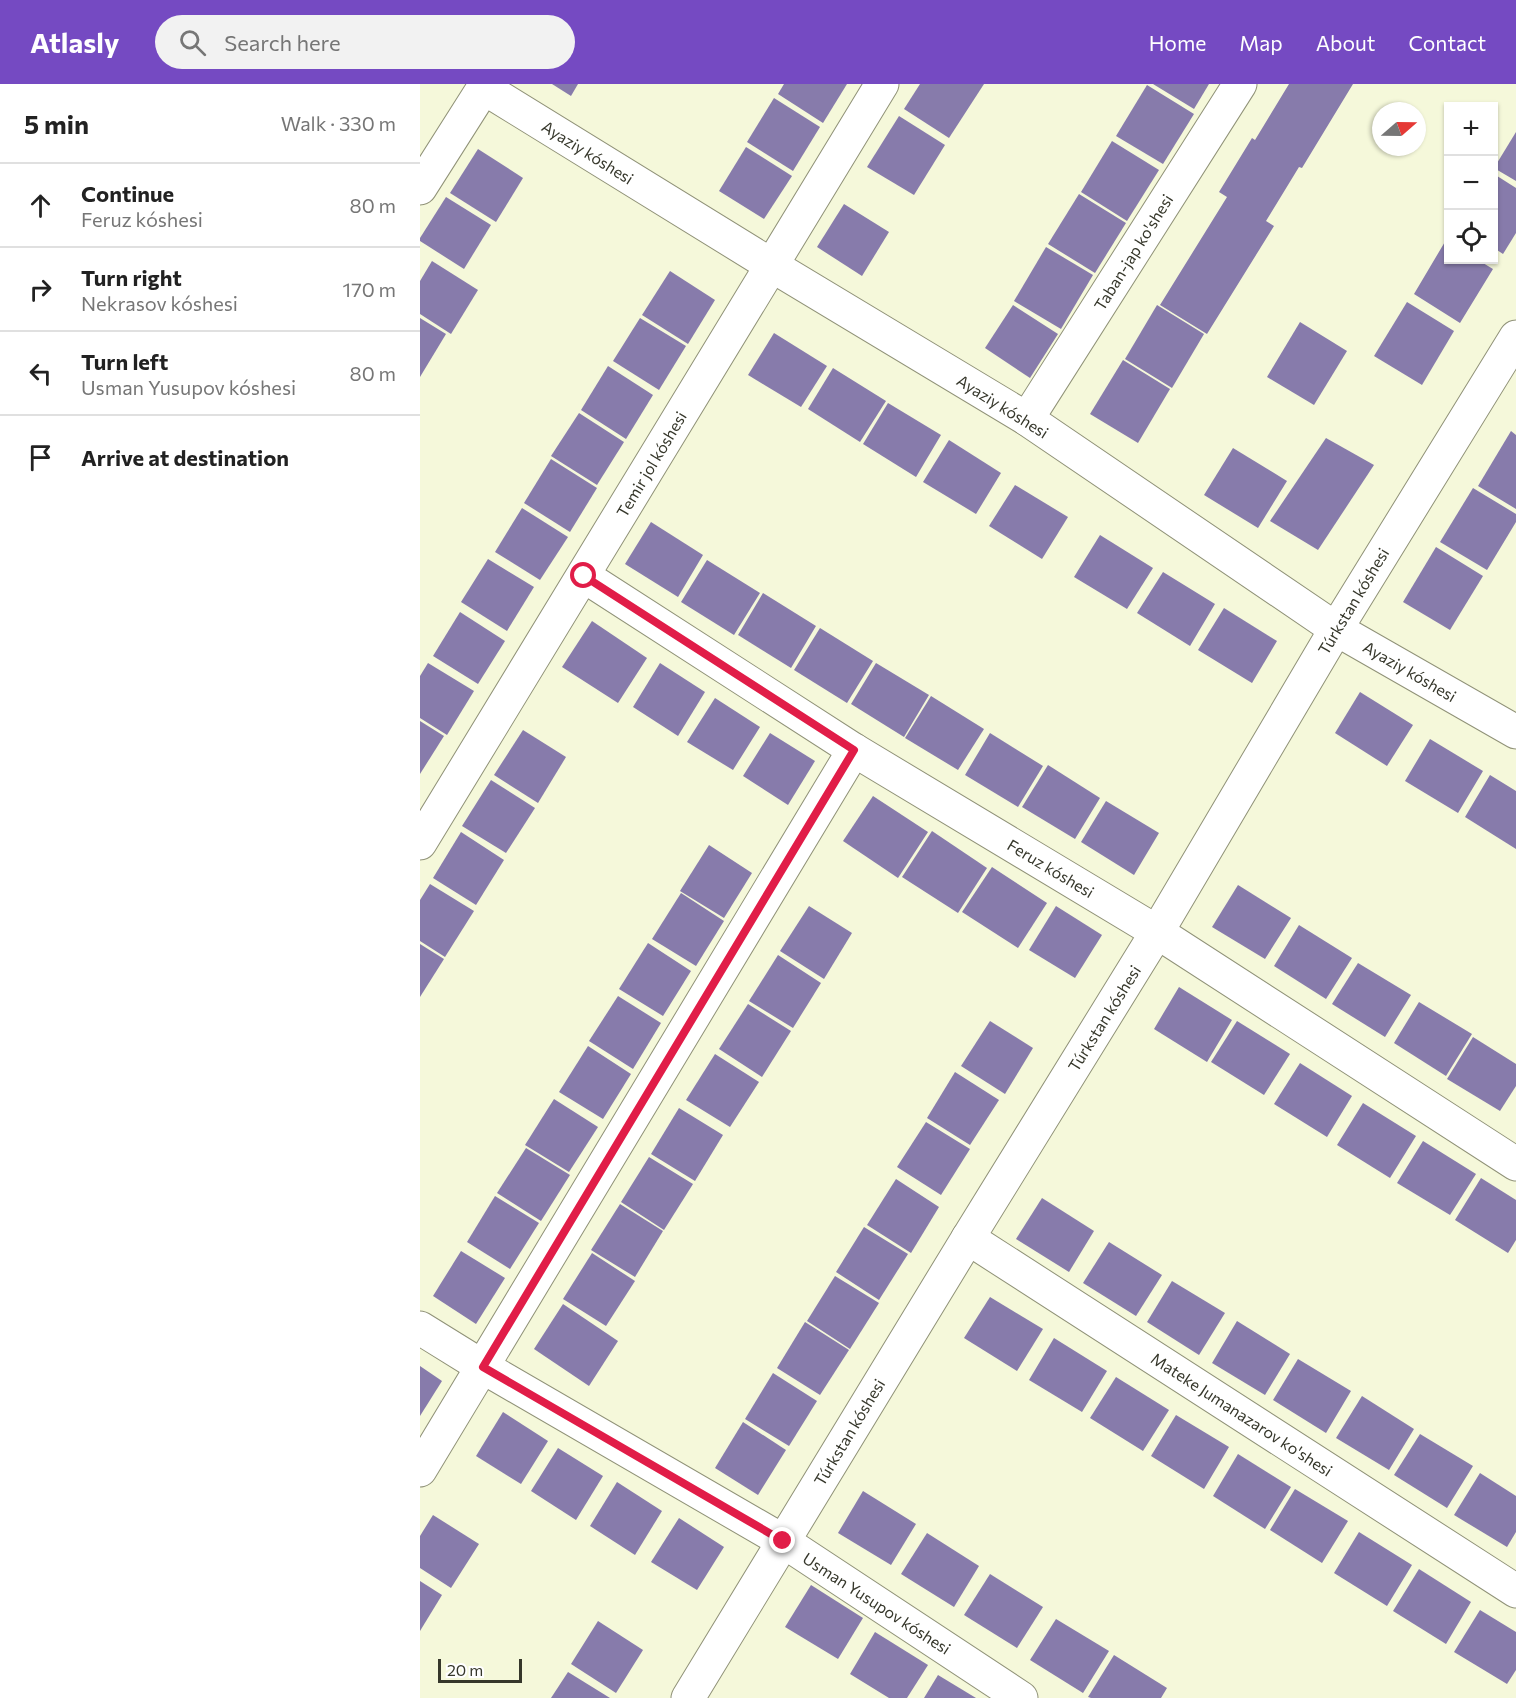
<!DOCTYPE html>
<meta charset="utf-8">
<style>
body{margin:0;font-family:Commissioner,sans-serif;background:#f2f2f2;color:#222}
.controls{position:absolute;right:18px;top:18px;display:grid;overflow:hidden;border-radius:0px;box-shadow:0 2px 4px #0004}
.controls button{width:54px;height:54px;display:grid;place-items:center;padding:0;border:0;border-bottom:2px solid #e0e0e0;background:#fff;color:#222;font:30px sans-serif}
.compass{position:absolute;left:952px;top:18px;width:54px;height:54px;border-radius:50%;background:#fff;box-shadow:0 2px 4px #0004;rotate:70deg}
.scale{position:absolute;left:18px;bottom:15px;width:84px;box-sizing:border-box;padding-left:6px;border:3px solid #36372b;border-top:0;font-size:16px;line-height:21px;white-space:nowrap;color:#36372b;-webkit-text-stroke:4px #fff;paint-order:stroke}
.stop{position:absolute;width:18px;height:18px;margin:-14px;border:4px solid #e11d48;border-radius:50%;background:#fff}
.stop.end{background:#e11d48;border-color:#fff;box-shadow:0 2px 6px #0008}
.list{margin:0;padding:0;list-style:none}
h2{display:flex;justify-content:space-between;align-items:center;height:78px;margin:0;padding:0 24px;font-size:26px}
h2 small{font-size:20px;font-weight:400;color:#767676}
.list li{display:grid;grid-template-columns:39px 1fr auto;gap:18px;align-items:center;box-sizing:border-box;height:84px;padding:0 24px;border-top:2px solid #e0e0e0}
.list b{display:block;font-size:22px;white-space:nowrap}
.list p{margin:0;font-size:20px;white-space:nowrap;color:#767676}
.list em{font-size:20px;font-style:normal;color:#767676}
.icon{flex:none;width:33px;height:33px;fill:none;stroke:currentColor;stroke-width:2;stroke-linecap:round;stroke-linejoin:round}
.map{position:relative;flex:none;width:1096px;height:1614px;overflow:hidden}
header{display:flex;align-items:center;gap:36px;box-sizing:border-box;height:84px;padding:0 30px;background:#754ac2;color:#fff}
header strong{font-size:28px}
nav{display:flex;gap:33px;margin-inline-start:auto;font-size:21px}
.search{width:420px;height:54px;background:#f2f2f2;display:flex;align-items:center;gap:15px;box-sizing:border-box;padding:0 21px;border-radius:33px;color:#767676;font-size:22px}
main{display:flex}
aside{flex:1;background:#fff}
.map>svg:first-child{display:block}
</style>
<header>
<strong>Atlasly</strong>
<div class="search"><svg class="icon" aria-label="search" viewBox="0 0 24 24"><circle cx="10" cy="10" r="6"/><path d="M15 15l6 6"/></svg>Search here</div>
<nav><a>Home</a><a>Map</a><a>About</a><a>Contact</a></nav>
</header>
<main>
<aside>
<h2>5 min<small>Walk · 330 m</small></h2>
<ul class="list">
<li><svg class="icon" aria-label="ahead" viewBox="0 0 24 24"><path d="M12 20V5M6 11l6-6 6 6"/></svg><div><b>Continue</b><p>Feruz kóshesi</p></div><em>80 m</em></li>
<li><svg class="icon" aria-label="right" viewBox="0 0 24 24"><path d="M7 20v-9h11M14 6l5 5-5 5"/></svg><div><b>Turn right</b><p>Nekrasov kóshesi</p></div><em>170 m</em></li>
<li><svg class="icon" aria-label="left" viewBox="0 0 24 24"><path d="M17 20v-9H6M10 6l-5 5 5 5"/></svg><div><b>Turn left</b><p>Usman Yusupov kóshesi</p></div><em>80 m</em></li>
<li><svg class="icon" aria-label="arrive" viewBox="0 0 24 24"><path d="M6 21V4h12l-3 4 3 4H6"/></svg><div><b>Arrive at destination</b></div></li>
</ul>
</aside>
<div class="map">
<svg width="1096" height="1614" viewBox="0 0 1096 1614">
<rect width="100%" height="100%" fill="#f5f8da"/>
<g fill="#877bab">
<polygon points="132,0 158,0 151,12"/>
<polygon points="364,0 427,0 403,39 358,10"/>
<polygon points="500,0 564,0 529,54 484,25"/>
<polygon points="733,0 789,0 774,25"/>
<polygon points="869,0 933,0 882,84 879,83 846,137 854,142 787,250 740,221 807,113 799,108 832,54 835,56"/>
<polygon points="727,1 774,30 743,80 696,52"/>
<polygon points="354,14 400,43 373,87 327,58"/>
<polygon points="479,32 525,61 494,111 447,83"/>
<polygon points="1096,48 1096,97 1074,84"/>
<polygon points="692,57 739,86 707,137 661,108"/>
<polygon points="326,63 372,92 344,135 299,107"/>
<polygon points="58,65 103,94 76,138 30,109"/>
<polygon points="1074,90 1096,104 1096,149 1083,170 1074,164"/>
<polygon points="659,110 706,139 675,189 628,160"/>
<polygon points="26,113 71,141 44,185 0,157 0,154"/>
<polygon points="424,120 469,148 442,192 397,163"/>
<polygon points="1026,156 1028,157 1028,176 1058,176 1073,185 1040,239 994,210"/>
<polygon points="626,163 673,191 641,245 594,217"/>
<polygon points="12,177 58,206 31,250 0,230 0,197"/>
<polygon points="250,187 295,216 268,260 222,231"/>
<polygon points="987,218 1034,247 1002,301 954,272"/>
<polygon points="593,221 638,250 610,294 565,264"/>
<polygon points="737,221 784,250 752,304 705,275"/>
<polygon points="0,234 26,250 0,293"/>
<polygon points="220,234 266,262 239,306 193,277"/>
<polygon points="880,238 927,267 894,321 847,293"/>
<polygon points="354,249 407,282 381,323 328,291"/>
<polygon points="703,276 750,305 718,359 670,330"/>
<polygon points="188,282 233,311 206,355 161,326"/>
<polygon points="413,284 466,317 440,358 388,325"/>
<polygon points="468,319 521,351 496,393 443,360"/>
<polygon points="159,329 204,358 177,401 131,372"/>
<polygon points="1091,347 1096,351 1096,425 1058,402"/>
<polygon points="906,354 954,381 898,466 850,437"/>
<polygon points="529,356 581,389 556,430 503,398"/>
<polygon points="813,364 867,397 838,444 784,411"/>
<polygon points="131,375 177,404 150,448 104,419"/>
<polygon points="595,401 648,433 622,475 569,442"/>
<polygon points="1053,404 1096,430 1096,438 1067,486 1020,458"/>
<polygon points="102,424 148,453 120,496 75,468"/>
<polygon points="231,438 283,471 258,513 205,480"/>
<polygon points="680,451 733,484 707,525 654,493"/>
<polygon points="1016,463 1063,492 1030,546 983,518"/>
<polygon points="68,475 114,503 87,547 41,518"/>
<polygon points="287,476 340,509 314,551 261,518"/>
<polygon points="743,488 795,520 770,562 717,529"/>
<polygon points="343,509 396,542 371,584 318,551"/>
<polygon points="804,524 857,557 832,599 778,566"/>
<polygon points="40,528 85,557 58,600 13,572"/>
<polygon points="172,537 227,574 198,619 142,583"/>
<polygon points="400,544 453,577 427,619 374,586"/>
<polygon points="8,579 54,607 27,651 0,634 0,592"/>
<polygon points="240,579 285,608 258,652 213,623"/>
<polygon points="456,579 509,611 484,653 431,620"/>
<polygon points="940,608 993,641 967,682 915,649"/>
<polygon points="511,612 564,645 538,686 485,654"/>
<polygon points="295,614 340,643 313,686 267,658"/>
<polygon points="0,637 24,652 0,690"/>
<polygon points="103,646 146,673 118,719 74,691"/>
<polygon points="350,649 395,677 368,721 323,692"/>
<polygon points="570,649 623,682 598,723 545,691"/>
<polygon points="1010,655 1063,687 1038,729 985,697"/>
<polygon points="628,681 680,714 655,755 602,723"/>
<polygon points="1070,691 1096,707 1096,765 1045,733"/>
<polygon points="71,696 115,724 86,769 42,742"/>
<polygon points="453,712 508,748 478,794 423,757"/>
<polygon points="686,717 739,749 714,791 661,758"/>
<polygon points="512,747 567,784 538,829 482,793"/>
<polygon points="41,748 84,776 56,821 13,794"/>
<polygon points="289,761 332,789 304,834 260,807"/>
<polygon points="572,783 627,819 598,864 542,828"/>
<polygon points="10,800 54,827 25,873 0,857 0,816"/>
<polygon points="818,801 871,834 845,875 792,843"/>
<polygon points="261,809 304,837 276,882 232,855"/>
<polygon points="389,822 432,849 404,895 360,867"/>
<polygon points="636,822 682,851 655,894 609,866"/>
<polygon points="879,841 932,874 906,915 854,882"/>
<polygon points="228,859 271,887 243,932 199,905"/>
<polygon points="0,860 24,875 0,913"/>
<polygon points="358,871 401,899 373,944 329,917"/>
<polygon points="938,879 991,911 965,953 912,920"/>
<polygon points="759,903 812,936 787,978 734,945"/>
<polygon points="198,912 241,939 213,985 169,957"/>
<polygon points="999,918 1052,950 1026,992 974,959"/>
<polygon points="328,920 371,947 342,993 299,965"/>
<polygon points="570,937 613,964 585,1010 541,982"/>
<polygon points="817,937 870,970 844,1011 791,978"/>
<polygon points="1053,953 1096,980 1096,1002 1080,1027 1027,995"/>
<polygon points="168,962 211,990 183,1035 139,1008"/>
<polygon points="295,970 339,998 310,1043 266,1016"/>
<polygon points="880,979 932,1012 907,1053 854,1020"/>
<polygon points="535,988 579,1016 550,1061 507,1034"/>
<polygon points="134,1015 178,1043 149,1088 105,1061"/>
<polygon points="943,1019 996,1052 970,1094 917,1061"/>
<polygon points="259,1024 303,1051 275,1097 231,1070"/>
<polygon points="506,1038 550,1065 521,1111 477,1083"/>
<polygon points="1003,1057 1056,1090 1030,1131 977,1099"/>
<polygon points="106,1064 150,1091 121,1137 77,1109"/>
<polygon points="229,1073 273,1100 244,1146 201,1118"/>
<polygon points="1061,1094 1096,1116 1096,1156 1088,1169 1035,1136"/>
<polygon points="476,1095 519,1123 491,1169 447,1141"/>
<polygon points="75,1112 119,1139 90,1185 47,1158"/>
<polygon points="622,1114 674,1147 649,1188 596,1155"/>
<polygon points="200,1120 243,1147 215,1193 171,1166"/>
<polygon points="444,1143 488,1170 459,1216 416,1188"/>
<polygon points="689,1158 742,1191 716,1232 663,1199"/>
<polygon points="41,1167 85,1194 56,1240 13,1212"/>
<polygon points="172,1169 215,1197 186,1242 143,1215"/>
<polygon points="415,1192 459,1219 430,1265 387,1237"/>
<polygon points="752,1197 805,1229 779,1271 727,1238"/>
<polygon points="570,1213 623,1245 597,1287 544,1254"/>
<polygon points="143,1220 198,1257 169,1302 114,1265"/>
<polygon points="817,1237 870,1270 845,1311 792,1279"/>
<polygon points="385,1238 429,1266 400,1311 357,1284"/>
<polygon points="634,1254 687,1287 662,1328 609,1296"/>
<polygon points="878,1275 931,1307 906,1349 853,1316"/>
<polygon points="0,1282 22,1297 0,1332"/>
<polygon points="353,1289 397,1317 369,1362 325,1335"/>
<polygon points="696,1293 749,1326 723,1367 670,1334"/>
<polygon points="942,1312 994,1345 969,1386 916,1354"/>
<polygon points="83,1328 128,1357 101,1400 56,1372"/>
<polygon points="756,1331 809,1363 784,1405 731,1372"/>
<polygon points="323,1338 366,1366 338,1411 295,1384"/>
<polygon points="1000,1350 1053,1382 1027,1424 974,1391"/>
<polygon points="138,1364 183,1392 156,1436 111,1407"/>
<polygon points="818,1370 871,1403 845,1445 793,1412"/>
<polygon points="1060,1389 1096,1412 1096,1448 1087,1463 1034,1431"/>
<polygon points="197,1398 242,1427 215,1471 170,1442"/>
<polygon points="875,1405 928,1437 902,1479 850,1446"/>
<polygon points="443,1407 496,1440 471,1481 418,1449"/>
<polygon points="13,1431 59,1460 31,1504 0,1484 0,1452"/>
<polygon points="259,1434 304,1463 277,1506 231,1478"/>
<polygon points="939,1448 992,1481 967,1522 914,1489"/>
<polygon points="507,1449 559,1482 534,1523 481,1490"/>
<polygon points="999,1485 1051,1518 1026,1560 973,1527"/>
<polygon points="570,1490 623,1523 597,1564 544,1531"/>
<polygon points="0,1497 22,1511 0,1547"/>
<polygon points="391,1501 443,1534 418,1575 365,1543"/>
<polygon points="1060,1526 1096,1548 1096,1586 1087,1600 1034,1568"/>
<polygon points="636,1535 689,1567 663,1609 610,1576"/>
<polygon points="178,1537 223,1566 196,1609 151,1580"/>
<polygon points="455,1548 508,1581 487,1614 469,1614 430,1590"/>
<polygon points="694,1571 747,1604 741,1614 671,1614 668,1613"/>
<polygon points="148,1588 190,1614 131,1614"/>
<polygon points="518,1591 556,1614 504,1614"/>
</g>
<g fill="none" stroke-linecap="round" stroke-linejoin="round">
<defs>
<g id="minor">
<polyline points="64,4 351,181 607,335 916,545 1096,648"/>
<polyline points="0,104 66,0"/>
<polyline points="607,335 820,0"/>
<polyline points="164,492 434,666 737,848 1096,1080"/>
<path d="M0,759C155,507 307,252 462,0"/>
<polyline points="548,1154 1096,1507"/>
<polyline points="0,1244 63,1283 363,1457 601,1614"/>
<polyline points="0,1386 434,666"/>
<polyline points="268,1614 548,1154 737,848 916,545 1096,253"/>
</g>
</defs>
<use href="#minor" stroke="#909278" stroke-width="35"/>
<use href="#minor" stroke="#fff" stroke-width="33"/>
</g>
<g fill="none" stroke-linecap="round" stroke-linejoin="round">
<polyline stroke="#e11d48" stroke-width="8" points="164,492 434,666 63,1283 363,1457"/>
</g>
<g text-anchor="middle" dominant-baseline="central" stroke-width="5" stroke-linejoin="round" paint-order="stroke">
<g font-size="16" fill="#36372b" stroke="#fff">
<text transform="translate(168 68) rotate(32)">Ayaziy kóshesi</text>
<text transform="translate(713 168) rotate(-58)">Taban-jap ko'shesi</text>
<text transform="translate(583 322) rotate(32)">Ayaziy kóshesi</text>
<text transform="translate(231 380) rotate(-59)">Temir jol kóshesi</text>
<text transform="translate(933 517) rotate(-59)">Túrkstan kóshesi</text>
<text transform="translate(990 587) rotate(30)">Ayaziy kóshesi</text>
<text transform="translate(631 784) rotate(31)">Feruz kóshesi</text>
<text transform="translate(684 934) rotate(-58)">Túrkstan kóshesi</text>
<text transform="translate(822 1330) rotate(33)">Mateke Jumanazarov ko'shesi</text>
<text transform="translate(429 1348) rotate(-59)">Túrkstan kóshesi</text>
<text transform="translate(457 1519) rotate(33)">Usman Yusupov kóshesi</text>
</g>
</g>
</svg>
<div class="controls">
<button>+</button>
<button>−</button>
<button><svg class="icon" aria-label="locate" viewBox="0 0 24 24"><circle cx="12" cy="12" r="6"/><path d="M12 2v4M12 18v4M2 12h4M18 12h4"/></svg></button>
</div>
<svg class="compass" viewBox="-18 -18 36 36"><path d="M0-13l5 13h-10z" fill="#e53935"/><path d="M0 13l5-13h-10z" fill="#767676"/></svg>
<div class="scale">20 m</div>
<div class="stop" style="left:164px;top:492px"></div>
<div class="stop end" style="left:363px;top:1457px"></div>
</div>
</main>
